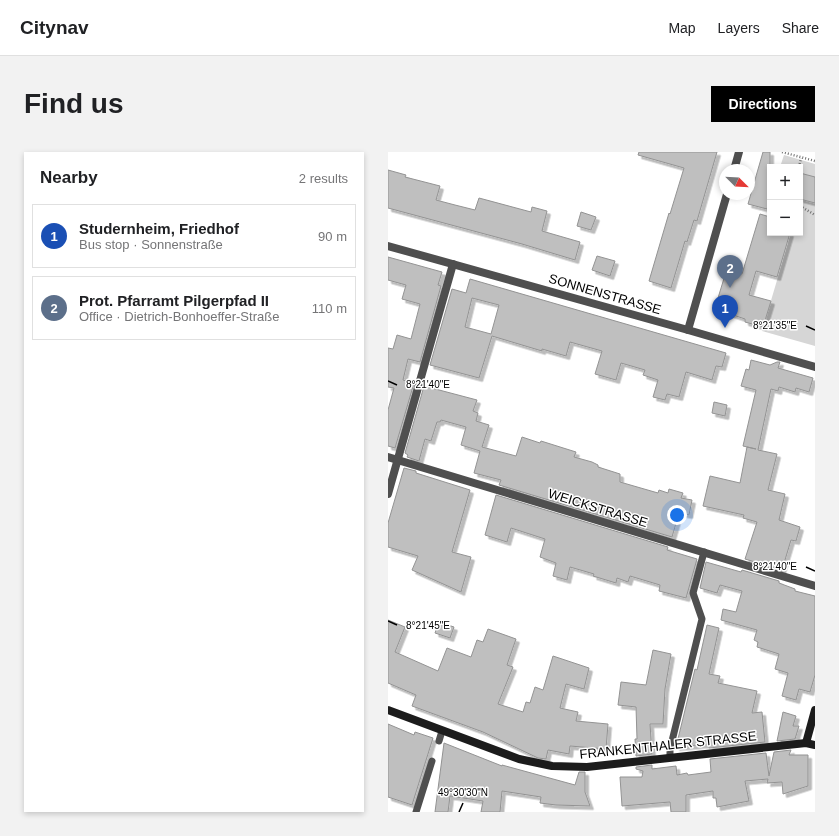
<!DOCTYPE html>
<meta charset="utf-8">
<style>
body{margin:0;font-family:Helvetica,sans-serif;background:#f2f2f2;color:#202124}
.controls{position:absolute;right:12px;top:12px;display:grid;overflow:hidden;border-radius:0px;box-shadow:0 2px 6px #0003}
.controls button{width:36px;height:36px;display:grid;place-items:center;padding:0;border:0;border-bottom:1px solid #e0e0e0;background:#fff;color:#202124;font:20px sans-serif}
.compass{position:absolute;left:331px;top:12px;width:36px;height:36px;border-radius:50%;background:#fff;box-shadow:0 2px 6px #0003;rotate:114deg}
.you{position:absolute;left:289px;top:363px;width:14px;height:14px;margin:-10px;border:3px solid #fff;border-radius:50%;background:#1a73e8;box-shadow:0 0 0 6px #1a73e833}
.badge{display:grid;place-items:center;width:26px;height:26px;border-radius:50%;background:#000;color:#fff;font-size:13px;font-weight:700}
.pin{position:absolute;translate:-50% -33px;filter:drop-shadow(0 1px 2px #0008)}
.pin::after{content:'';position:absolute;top:21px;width:14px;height:12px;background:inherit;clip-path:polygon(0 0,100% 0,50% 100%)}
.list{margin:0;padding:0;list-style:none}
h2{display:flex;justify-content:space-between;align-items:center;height:52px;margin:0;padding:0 16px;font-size:17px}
h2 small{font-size:13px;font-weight:400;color:#757577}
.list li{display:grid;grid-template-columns:26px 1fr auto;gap:12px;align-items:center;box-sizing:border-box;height:64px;margin:0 8px 8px;padding:0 8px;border:1px solid #e0e0e0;border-radius:0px}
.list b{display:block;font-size:15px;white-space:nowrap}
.list p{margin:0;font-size:13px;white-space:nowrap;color:#757577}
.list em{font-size:13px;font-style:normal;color:#757577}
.map{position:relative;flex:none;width:427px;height:660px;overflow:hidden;border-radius:0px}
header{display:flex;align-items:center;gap:24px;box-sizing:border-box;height:56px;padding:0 20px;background:#fff;border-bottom:1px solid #e0e0e0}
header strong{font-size:19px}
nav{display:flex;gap:22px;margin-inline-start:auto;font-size:14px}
.intro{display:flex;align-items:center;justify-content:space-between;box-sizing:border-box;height:96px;padding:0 24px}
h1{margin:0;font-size:28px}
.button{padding:10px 18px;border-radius:0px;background:#000;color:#fff;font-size:14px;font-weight:700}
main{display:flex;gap:24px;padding:0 24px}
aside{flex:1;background:#fff;border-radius:0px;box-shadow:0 2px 6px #0003}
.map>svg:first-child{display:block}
</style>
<header>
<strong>Citynav</strong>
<nav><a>Map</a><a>Layers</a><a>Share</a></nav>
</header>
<div class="intro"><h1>Find us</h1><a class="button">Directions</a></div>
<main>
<aside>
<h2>Nearby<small>2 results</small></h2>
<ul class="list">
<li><span class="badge" style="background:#1a4fb4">1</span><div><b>Studernheim, Friedhof</b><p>Bus stop · Sonnenstraße</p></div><em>90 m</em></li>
<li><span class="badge" style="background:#5c6f8a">2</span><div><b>Prot. Pfarramt Pilgerpfad II</b><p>Office · Dietrich-Bonhoeffer-Straße</p></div><em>110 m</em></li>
</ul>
</aside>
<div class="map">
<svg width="427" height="660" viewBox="0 0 427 660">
<defs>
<filter id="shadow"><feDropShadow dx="3.5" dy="3.5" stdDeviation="0" flood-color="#0004"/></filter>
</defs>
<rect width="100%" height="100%" fill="#fff"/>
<polygon fill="#d6d6d6" points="396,3 427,12 427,194 374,179 403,81 412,81 412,15 392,15"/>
<g fill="#bfbfbf" stroke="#939393" fill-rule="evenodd" filter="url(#shadow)">
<polygon points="251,0 329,0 309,69 306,68 299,90 297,89 283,136 261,129 281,61 282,62 296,16 250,3"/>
<polygon points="375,0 382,0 382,47 379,57 360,52"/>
<polygon points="0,18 18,23 17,25 52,34 48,48 67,53 87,58 91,46 143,60 144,55 159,59 154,79 192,90 187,108 134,92 0,56"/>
<polygon points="412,21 427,25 427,51 412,47"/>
<polygon points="193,60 208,65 203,78 189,74"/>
<polygon points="372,62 382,65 382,81 402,81 389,125 368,119 361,143 383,149 375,175 357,170 357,167 342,162 345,151 330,146 337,123 339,123 340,118 354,122"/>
<polygon points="209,104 227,109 222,124 204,118"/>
<polygon points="0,105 54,120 50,133 53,134 32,210 20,207 15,228 26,231 7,296 0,294 0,258 6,236 0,235 0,196 5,197 9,183 23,187 32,152 14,147 18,133 0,128"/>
<path d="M82,127L338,201L334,215L328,214L324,228L298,220L291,245L279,242L277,248L265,245L270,228L255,223L257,218L233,211L228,228L207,222L214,199L182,190L178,204L154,197V199L104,184L91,226L42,213L64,137L78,141ZM84,146L111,153L103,182L77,175Z"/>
<polygon points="363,208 382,213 389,210 392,210 390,216 425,226 421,240 408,236 407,240 391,235 390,239 383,237 370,298 389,302 380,338 397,342 391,368 412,375 408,389 403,388 394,418 357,407 369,370 355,366 356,363 315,354 322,324 352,331 359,295 368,297 355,294 368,238 353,234 358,217 361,218"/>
<polygon points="36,234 89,248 85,259 90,261 88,269 101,273 94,295 128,304 134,285 152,291 153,289 188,300 186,305 204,310 210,313 210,315 232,322 232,330 270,341 271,338 280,341 281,337 295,341 293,346 304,348 301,363 291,361 284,385 111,333 113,328 86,321 92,299 73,293 78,275 53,268 52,270 49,270 43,289 37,287 31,309 19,305 20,303 17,301"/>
<polygon points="326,250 339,253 337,264 324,261"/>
<polygon points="16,316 28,319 28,321 82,338 64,400 83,405 73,440 24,418 30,404 0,395 0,371"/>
<polygon points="108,343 280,395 279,398 309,407 298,446 271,439 272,433 242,424 240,430 229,426 228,431 205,424 206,422 182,415 179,428 165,424 168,411 152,405 157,387 123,376 119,390 97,383"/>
<polygon points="318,410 353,420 354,418 391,429 391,431 407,437 407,439 427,444 427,523 422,540 411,537 408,548 394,544 400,521 387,517 391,502 369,495 370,490 366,488 369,478 333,468 335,457 348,460 354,439 332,433 329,441 312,436"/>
<polygon points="0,468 17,475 7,500 50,519 59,496 83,505 89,488 95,490 100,477 128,487 119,513 125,515 110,552 135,560 138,550 142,551 147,535 155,538 165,504 201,516 196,537 178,532 172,556 190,560 188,569 220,572 218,597 182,594 181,602 160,598 158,607 150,606 95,580 24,554 28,543 0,531"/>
<polygon points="51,470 66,475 62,486 47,481"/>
<polygon points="319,473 331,476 321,522 332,524 330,531 369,539 364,561 374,560 377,590 321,596 321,592 288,595 307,517 309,518"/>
<polygon points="265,498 283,502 277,537 275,572 262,572 264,602 248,604 247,587 249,587 248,555 230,553 233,530 258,533"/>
<polygon points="395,560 408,564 405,574 411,574 407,587 389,589"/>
<polygon points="0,572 26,583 27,580 45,586 24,653 0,645"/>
<polygon points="56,591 114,614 114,613 187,633 191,620 197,620 197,640 202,654 168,653 152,651 153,645 114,639 112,660 93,660 95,649 62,644 60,660 47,660"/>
<polygon points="403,598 401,603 420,603 420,634 395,642 394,630 379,631 380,627 357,629 361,649 329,655 328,646 325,646 325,639 298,643 298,660 283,660 282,650 234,654 232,625 254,625 255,619 248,617 248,615 264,613 264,617 288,614 289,623 299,621 300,623 323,620 322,607 378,601 381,624 386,600"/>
</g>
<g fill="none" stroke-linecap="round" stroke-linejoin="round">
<g stroke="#717171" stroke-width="2.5" stroke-dasharray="1 2" stroke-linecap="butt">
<polyline points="394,0 427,9"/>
<polyline points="411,15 413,6"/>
<polyline points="412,54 427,63"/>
</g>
<g stroke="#4f4f4f" stroke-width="7">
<polyline points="51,589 54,579"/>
<polyline points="282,605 282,597 314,467 305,441 316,400"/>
<polyline points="28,660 44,609"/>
</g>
<g stroke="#4f4f4f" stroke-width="8">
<polyline points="346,18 351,0"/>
<polyline points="0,94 300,178 427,215"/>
<polyline points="300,178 339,42"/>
<polyline points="0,305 427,434"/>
<polyline points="0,342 65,112"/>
</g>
<g stroke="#1c1c1c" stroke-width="8">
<polyline points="0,558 131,607 164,614 199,615 418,591 427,593"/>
<polyline points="418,591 427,558"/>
</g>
</g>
<path fill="none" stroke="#000" stroke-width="1.5" d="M418,174L427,178M0,229L9,233M418,415L427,419M0,469L9,473M71,660L75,651"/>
<g text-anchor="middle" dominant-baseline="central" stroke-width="3" stroke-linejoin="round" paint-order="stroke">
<g font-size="13" fill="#000" stroke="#fff">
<text transform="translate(217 142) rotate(16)">SONNENSTRASSE</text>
<text transform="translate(210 356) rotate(17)">WEICKSTRASSE</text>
<text transform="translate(280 593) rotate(-6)">FRANKENTHALER STRASSE</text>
</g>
</g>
<g font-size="10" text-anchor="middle" fill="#000" stroke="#fff" stroke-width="3" stroke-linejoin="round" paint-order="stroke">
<text x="387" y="177">8°21'35"E</text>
<text x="40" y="236">8°21'40"E</text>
<text x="387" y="418">8°21'40"E</text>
<text x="40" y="477">8°21'45"E</text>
<text x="75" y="644">49°30'30"N</text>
</g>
</svg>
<div class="controls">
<button>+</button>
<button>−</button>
</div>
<svg class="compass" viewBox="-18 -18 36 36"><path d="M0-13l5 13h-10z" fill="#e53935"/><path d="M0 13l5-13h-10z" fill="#757577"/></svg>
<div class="you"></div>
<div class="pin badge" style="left:337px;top:176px;background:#1a4fb4">1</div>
<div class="pin badge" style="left:342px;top:136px;background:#5c6f8a">2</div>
</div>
</main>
